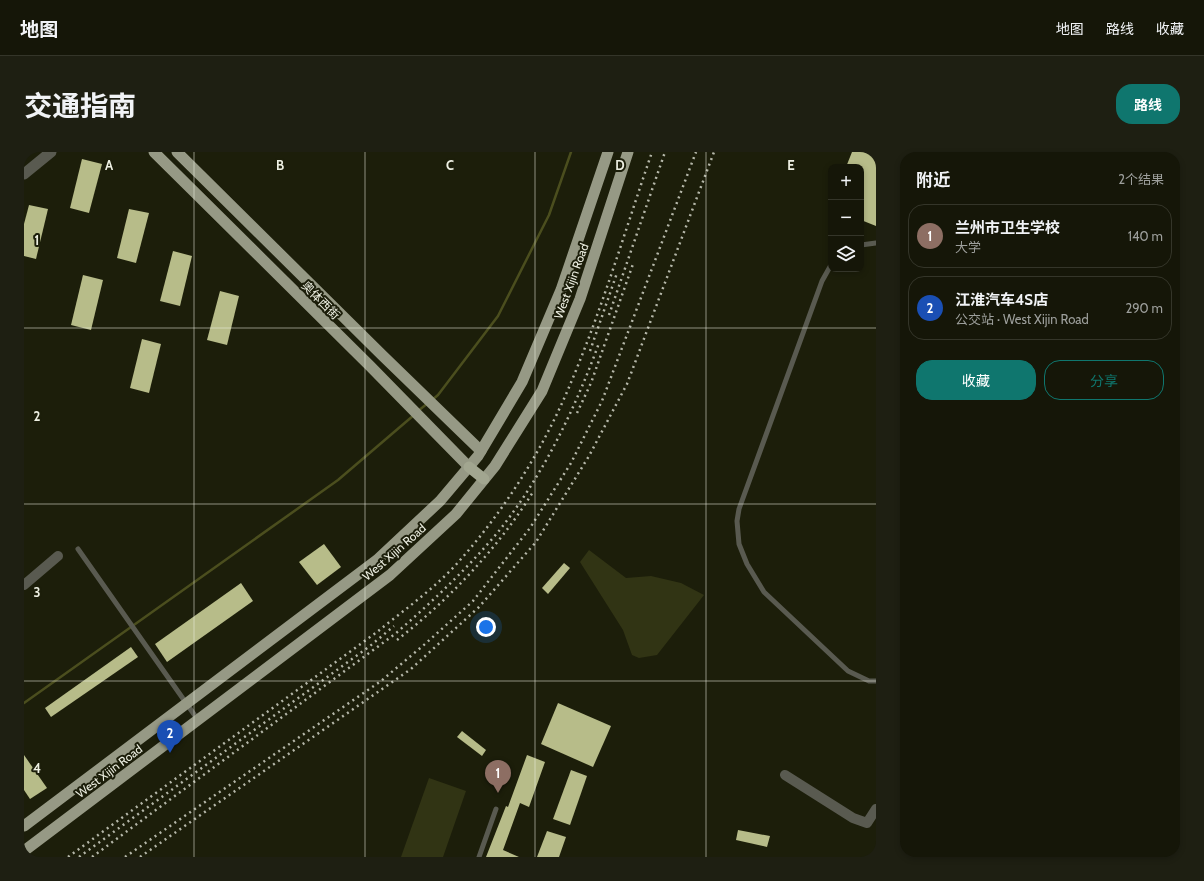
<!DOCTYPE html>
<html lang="zh">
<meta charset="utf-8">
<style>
body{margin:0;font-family:Cabin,"Noto Sans SC",sans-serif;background:#1e1f12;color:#f1f3f6}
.controls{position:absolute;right:12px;top:12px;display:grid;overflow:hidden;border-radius:8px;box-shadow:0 2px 6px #0003}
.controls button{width:36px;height:36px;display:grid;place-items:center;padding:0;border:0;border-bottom:1px solid #343529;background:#151608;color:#f1f3f6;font:20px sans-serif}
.you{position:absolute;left:462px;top:475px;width:14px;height:14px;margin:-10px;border:3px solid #fff;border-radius:50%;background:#1a73e8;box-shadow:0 0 0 6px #1a73e833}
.badge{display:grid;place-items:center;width:26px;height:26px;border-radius:50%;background:#0f766e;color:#fff;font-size:13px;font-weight:700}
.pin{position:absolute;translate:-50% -33px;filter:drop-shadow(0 1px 2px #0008)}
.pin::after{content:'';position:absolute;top:21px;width:14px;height:12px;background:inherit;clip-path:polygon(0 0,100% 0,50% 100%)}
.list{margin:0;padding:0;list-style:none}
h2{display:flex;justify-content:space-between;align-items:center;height:52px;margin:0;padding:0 16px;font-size:17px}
h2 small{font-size:13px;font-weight:400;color:#9d9f9c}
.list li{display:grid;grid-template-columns:26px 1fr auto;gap:12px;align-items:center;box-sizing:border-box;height:64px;margin:0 8px 8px;padding:0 8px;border:1px solid #343529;border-radius:16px}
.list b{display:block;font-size:15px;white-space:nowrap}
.list p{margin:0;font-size:13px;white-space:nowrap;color:#9d9f9c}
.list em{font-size:13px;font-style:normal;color:#9d9f9c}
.actions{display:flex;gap:8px;padding:12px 16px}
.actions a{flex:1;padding:9px 0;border:1px solid #0f766e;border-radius:16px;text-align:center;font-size:14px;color:#0f766e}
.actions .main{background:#0f766e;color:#fff}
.icon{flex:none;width:22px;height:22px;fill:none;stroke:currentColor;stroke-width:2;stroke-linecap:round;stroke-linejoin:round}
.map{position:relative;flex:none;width:852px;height:705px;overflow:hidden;border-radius:16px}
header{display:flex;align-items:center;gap:24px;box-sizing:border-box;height:56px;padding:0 20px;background:#151608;border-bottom:1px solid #343529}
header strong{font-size:19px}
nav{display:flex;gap:22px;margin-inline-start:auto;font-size:14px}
.intro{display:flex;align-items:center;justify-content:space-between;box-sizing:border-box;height:96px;padding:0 24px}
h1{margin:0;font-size:28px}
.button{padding:10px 18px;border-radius:16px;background:#0f766e;color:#fff;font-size:14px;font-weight:700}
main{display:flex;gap:24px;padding:0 24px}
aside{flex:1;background:#151608;border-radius:16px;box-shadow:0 2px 6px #0003}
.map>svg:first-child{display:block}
</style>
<header>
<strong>地图</strong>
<nav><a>地图</a><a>路线</a><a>收藏</a></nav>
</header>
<div class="intro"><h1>交通指南</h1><a class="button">路线</a></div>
<main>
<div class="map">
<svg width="852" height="705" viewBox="0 0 852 705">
<rect width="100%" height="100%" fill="#1c1e0a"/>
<g fill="#313414">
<polygon points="565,398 602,426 627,424 657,431 680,443 633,503 615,506 608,503 599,478 556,410"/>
<polygon points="405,626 442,639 419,705 377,705"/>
</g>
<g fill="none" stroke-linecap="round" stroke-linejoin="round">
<g stroke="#4b4e1e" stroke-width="2.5">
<polyline points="408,248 414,243 474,164 525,63 547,0"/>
<polyline points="394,259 404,251"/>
<polyline points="0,551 314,328 390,263"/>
</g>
</g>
<g fill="#b7bc89">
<polygon points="828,0 852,0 852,74 837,68 837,15 822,15"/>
<polygon points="58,7 78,12 65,61 46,56"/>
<polygon points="5,53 24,57 12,107 0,104 0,72"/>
<polygon points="105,57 125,61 112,111 93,106"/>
<polygon points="149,99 168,104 156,154 136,149"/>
<polygon points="59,123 79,128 67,178 47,173"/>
<polygon points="196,139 215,144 203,193 183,188"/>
<polygon points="118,187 137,192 125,241 106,236"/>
<polygon points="300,392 317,415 293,433 275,410"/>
<polygon points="540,411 546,416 524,442 518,436"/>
<polygon points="217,431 229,449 143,510 131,492"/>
<polygon points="107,495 114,505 27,565 21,556"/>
<polygon points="534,551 587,574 569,615 517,592"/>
<polygon points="438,579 462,598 458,604 433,585"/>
<polygon points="0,603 23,636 6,647 0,638"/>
<polygon points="503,603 521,610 505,655 496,651 479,698 495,705 462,705 482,654 484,655"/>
<polygon points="547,618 563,624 546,673 529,667"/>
<polygon points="714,678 746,684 743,695 712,688"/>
<polygon points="523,679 542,685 535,705 513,705"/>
</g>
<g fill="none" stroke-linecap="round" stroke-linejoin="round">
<g stroke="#595a50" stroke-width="5">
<polyline points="837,93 852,91"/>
<polyline points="807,113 798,129 715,357 713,369 715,392 723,412 740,440 824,519 845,529 852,529"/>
<polyline points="54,397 174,568"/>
<polyline points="455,705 472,657"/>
</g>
<g stroke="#595a50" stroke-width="10">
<polyline points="0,433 34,404"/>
<polyline points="761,623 829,666 843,671 852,657"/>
</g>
<polyline stroke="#595a50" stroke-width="11" points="0,22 27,0"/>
<g stroke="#969985" stroke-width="11">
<polyline points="130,0 346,214 445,315"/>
<polyline points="153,0 358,203 457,299"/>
<polyline points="0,674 353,408 416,349 454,304 498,230 537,138 584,0"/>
<polyline points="0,699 366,423 432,362 471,314 518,239 556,147 604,0"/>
</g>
<polyline stroke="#a2a690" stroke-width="11" points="445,315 460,327"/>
<g stroke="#b5b7a9" stroke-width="2.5" stroke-dasharray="2 4" stroke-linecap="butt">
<polyline points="585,163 641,0"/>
<polyline points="566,199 593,121"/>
<polyline points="553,261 567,231 609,112"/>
<path d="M373,488C426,447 474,396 509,340"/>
<path d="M44,705L353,480C380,458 414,434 437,407C483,355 522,292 548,228C579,154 602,76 628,0"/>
<polyline points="55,705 346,494 370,474"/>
<path d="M68,705L371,482C408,450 443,417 474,380C519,324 551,257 575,191"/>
<polyline points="101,705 357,529 401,492 449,449 506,376 547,311 578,249 672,0"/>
<polyline points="116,705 387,517 455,455 512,390 565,304 603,232 690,0"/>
</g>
</g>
<path fill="none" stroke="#eef0e3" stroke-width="1" stroke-opacity="0.55" d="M170,0V705M341,0V705M511,0V705M682,0V705M0,176H852M0,352H852M0,529H852"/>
<g text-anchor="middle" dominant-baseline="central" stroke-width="4" stroke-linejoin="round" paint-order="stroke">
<g font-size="12" fill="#eef0e3" stroke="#1c1e0a">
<text transform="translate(547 129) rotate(-70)">West Xijin Road</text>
<text transform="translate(297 148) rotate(45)">奥体西街</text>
<text transform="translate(370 400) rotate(-41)">West Xijin Road</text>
<text transform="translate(85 619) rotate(-37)">West Xijin Road</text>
</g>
</g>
<g font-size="13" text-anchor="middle" font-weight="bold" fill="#eef0e3" stroke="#1c1e0a" stroke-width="4" stroke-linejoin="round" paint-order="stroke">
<text x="85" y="18">A</text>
<text x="256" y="18">B</text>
<text x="426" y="18">C</text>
<text x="596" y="18">D</text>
<text x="767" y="18">E</text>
<text x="13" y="93">1</text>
<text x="13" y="269">2</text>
<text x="13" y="445">3</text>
<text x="13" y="621">4</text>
</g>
</svg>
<div class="controls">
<button>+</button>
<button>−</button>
<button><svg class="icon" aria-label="layers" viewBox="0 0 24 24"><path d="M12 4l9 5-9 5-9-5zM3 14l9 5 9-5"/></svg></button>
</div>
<div class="you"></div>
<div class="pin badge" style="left:474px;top:641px;background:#8d6e63">1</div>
<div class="pin badge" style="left:146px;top:601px;background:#1a4fb4">2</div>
</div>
<aside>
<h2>附近<small>2个结果</small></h2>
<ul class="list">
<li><span class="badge" style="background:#8d6e63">1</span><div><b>兰州市卫生学校</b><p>大学</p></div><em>140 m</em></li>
<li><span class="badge" style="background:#1a4fb4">2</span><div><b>江淮汽车4S店</b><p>公交站 · West Xijin Road</p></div><em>290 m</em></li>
</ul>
<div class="actions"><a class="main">收藏</a><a>分享</a></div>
</aside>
</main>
